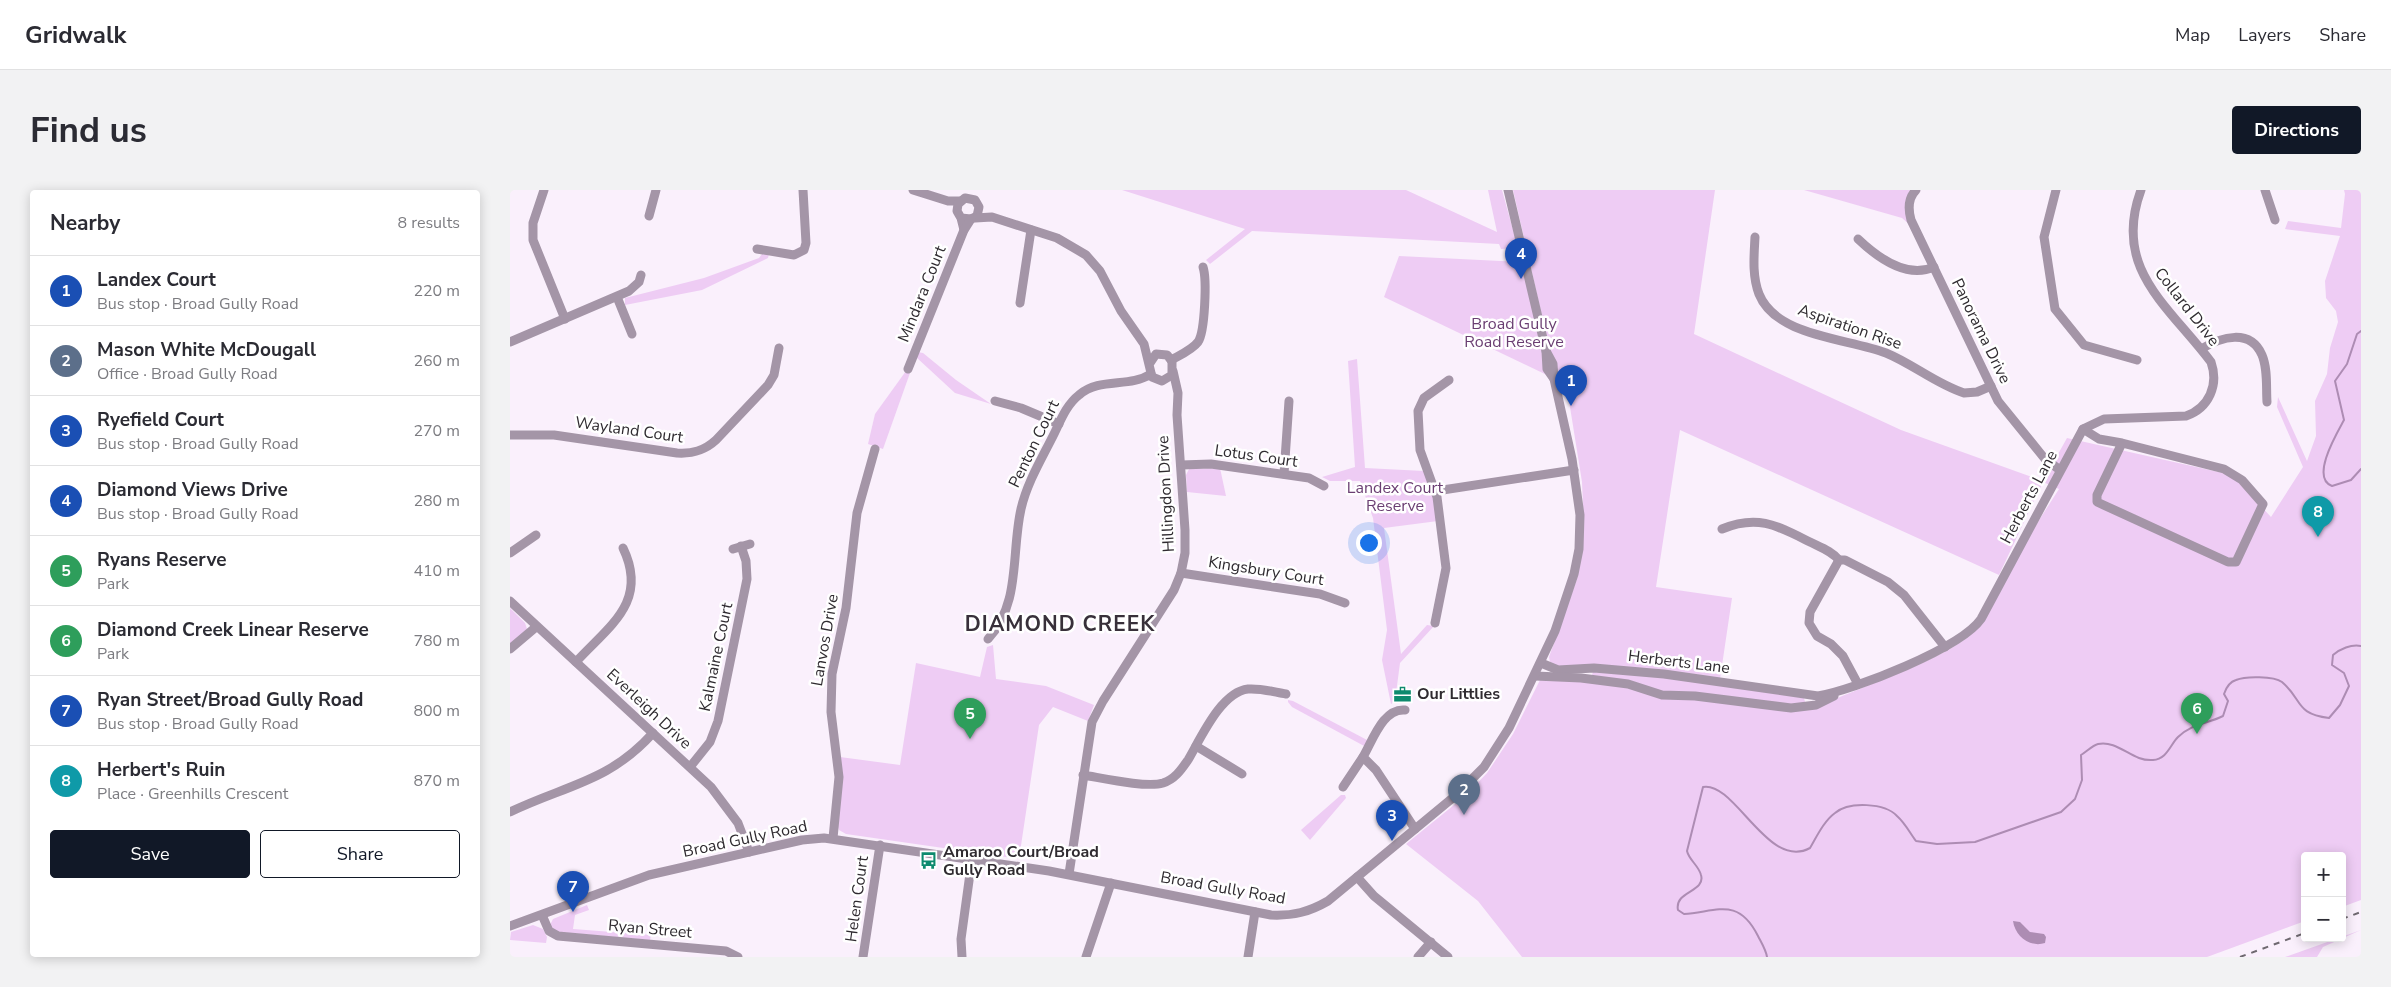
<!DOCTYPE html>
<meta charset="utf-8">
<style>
body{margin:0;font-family:"Nunito Sans",sans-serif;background:#f2f2f3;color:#2b2b33}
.controls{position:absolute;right:15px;bottom:15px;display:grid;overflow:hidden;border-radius:5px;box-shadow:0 2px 12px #0003}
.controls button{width:45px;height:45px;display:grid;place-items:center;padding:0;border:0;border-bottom:1px solid #e1e1e2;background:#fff;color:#2b2b33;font:25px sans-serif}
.you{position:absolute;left:858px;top:352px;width:18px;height:18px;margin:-12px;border:4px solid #fff;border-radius:50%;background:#1a73e8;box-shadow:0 0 0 8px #1a73e833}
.badge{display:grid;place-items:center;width:32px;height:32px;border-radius:50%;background:#111827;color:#fff;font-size:16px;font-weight:700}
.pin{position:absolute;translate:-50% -41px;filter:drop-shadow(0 1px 2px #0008)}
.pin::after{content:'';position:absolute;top:26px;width:18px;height:15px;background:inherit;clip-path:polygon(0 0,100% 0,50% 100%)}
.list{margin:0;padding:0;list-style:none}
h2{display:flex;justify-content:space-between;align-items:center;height:65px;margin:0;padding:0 20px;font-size:21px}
h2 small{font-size:16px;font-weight:400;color:#7c7c81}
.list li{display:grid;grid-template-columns:32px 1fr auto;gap:15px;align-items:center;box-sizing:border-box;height:70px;padding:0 20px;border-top:1px solid #e1e1e2}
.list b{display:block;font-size:19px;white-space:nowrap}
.list p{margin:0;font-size:16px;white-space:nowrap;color:#7c7c81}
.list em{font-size:16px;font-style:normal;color:#7c7c81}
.actions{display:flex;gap:10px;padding:15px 20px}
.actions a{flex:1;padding:11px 0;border:1px solid #111827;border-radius:5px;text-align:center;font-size:18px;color:#111827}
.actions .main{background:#111827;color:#fff}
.map{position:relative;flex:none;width:1851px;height:767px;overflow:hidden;border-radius:5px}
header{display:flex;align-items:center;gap:30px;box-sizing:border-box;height:70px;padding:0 25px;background:#fff;border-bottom:1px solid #e1e1e2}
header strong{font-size:24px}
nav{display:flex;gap:28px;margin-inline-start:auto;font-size:18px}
.intro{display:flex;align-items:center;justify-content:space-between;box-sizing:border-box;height:120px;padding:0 30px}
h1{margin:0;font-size:35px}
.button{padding:12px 22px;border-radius:5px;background:#111827;color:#fff;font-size:18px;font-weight:700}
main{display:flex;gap:30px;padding:0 30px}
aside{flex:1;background:#fff;border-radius:5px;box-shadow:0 2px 12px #0003}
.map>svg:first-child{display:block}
</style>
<header>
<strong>Gridwalk</strong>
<nav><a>Map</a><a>Layers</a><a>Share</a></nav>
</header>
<div class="intro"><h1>Find us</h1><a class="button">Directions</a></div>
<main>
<aside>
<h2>Nearby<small>8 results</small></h2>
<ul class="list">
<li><span class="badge" style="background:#1a4fb4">1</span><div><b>Landex Court</b><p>Bus stop · Broad Gully Road</p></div><em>220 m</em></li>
<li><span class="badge" style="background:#5c6f8a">2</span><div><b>Mason White McDougall</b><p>Office · Broad Gully Road</p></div><em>260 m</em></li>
<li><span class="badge" style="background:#1a4fb4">3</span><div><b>Ryefield Court</b><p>Bus stop · Broad Gully Road</p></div><em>270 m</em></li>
<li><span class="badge" style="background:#1a4fb4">4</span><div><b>Diamond Views Drive</b><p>Bus stop · Broad Gully Road</p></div><em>280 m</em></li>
<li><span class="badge" style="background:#2e9e5b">5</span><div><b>Ryans Reserve</b><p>Park</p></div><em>410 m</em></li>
<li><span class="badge" style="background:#2e9e5b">6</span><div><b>Diamond Creek Linear Reserve</b><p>Park</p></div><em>780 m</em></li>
<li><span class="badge" style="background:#1a4fb4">7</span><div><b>Ryan Street/Broad Gully Road</b><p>Bus stop · Broad Gully Road</p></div><em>800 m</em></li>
<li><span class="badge" style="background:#0f9aa8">8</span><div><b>Herbert's Ruin</b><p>Place · Greenhills Crescent</p></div><em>870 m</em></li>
</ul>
<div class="actions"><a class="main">Save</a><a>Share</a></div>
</aside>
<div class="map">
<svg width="1851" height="767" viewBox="0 0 1851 767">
<rect width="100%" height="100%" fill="#faf0fc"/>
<g fill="#eeccf4">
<polygon points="612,0 896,0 987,42 978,0 992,0 1008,58 991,59 989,54 742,41 700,74 696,70 735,39"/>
<path d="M1003,0H1205L1184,144L1391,240L1533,291L1557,248L1722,285L1761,327L1793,277L1767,217L1768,207L1797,271L1806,246L1805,211L1817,184L1820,158L1828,132L1826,121L1816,108L1815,91L1830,46L1775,39L1778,31L1831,38L1835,4L1834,0H1851V710L1832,717V666H1795V731L1697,767H1012L968,711L896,654L955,606L977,583L1003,544L1030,490L1082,485L1083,482L1135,484L1294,508L1295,512L1311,516C1353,494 1447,468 1473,432L1524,338L1549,299L1533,292L1489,385L1170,240L1146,397L1222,408L1210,489L1046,477L1040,472L1039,467L1067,389L1074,339L1072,292L1060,217L1055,199L1047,186L1041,165Z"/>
<polygon points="1294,0 1400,0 1395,19 1400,35 1392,28"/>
<polygon points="252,64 259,64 258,68 192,100 115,115 115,108 194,88 249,68"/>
<polygon points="889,66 1011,72 1039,186 874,107"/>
<polygon points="407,162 413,163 446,190 481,214 445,203 406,167"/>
<polygon points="847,169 855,278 914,281 925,309 928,331 874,338 891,464 917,435 924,436 890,473 885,511 881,514 872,470 877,440 863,328 850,291 820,291 812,287 845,277 838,171"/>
<polygon points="396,181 400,183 373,259 358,254 365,224"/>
<polygon points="710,278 716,306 677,302 676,285 679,279"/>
<polygon points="0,418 15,433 17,439 0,456"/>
<polygon points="483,455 486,489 536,496 584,515 578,531 543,517 529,535 509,669 336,644 329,640 327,634 330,567 390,575 406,473 470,487 477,457"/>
<polygon points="778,510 783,511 859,551 856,557 782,517 778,512"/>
<polygon points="831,605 835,605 836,608 800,650 791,640"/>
<polygon points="77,715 79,720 65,725 63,739 141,745 140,750 47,742 42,739 40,735 43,729"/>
<polygon points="23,735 33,739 37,747 36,753 0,750 1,742"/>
<polygon points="1851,740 1813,757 1807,767 1775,767"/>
</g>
<path fill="#ad8cb3" d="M1503,731L1510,732L1520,742L1534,744L1536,747L1535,753C1520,758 1505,746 1503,731Z"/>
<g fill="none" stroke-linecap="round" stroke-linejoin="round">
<g stroke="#ad8cb3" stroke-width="2">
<path d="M1851,141L1847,144L1837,174L1825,191L1834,230C1827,243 1800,288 1822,296L1841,290L1851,279"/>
<path d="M1257,767C1256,760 1251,752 1248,746C1228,706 1206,722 1174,724L1168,720C1164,701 1196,702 1191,685C1189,676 1179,670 1177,661L1193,597C1225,591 1258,681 1300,658C1307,646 1314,631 1325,623C1339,611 1375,613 1387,626C1395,633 1400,643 1406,651L1427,654L1465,652L1551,622L1565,609L1572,590L1571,565C1576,562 1583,555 1588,554C1609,550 1622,572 1643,570C1657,569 1660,555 1668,547C1681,534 1697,534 1713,526L1718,511L1714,504C1716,498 1719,492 1726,490C1735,486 1764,486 1772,492C1793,510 1785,524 1819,528L1830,515L1839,496L1834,483L1822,475L1823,465C1830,459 1841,454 1851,456"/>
</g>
<g stroke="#a495a7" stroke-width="9">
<polyline points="34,0 23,33 23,50 55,129"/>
<polyline points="403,0 438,11 450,11"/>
<polyline points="998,0 1036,161 1037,179 1044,189"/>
<path d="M1406,0C1398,8 1398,19 1401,30L1488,211L1535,269L1550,280"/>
<polyline points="1546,0 1534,47 1545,119 1574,155 1627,170"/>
<polyline points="1755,0 1765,30"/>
<polyline points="139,26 146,0"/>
<polyline points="451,28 461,29 467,26 469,17 465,10 455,8 448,14 447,21 451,28 454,40"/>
<polyline points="465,28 482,27 547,48 576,65 590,81 611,121 634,154 642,187 652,191 662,185 662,171 657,165 646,164 640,173"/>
<path d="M1245,47C1244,66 1242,86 1249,104C1266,147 1338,148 1376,163C1403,174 1426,194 1454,203L1467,202L1481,196"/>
<path d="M1348,49C1368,68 1397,89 1424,77"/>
<polyline points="247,59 284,65 294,60 296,53 293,0"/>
<polyline points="107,107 122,144"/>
<polyline points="510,113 521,40"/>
<polyline points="0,152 119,101 129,92 131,85"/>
<path d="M1691,159C1711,147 1740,138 1752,165C1758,179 1756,198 1757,212"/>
<path d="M661,170C670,165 682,160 688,152C695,142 697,89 693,77"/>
<polyline points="398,179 454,40 461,29"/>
<polyline points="485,211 511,218 549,234"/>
<path d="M1573,239L1594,229L1676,226C1699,218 1709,195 1701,172C1658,115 1602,79 1631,0"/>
<path d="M0,245H44L167,263C182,264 194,261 206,250L258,195L264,185L269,158"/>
<polyline points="671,275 701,274 799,288 814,296"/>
<polyline points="774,284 779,211"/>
<polyline points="926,301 1064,280"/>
<path d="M1212,339C1248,324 1268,336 1300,352C1310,357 1322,361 1329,370"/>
<polyline points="223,359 240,354"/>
<polyline points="0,363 26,345"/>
<polyline points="671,383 810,404 835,413"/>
<polyline points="0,411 201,597 228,633 239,662"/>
<polyline points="925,433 936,378 927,307 910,260 908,221 914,208 939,190"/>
<path d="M478,449C511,414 501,363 511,319C517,293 531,270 543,246C550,232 556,215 569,205C590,187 619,198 641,184"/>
<polyline points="0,459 26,437"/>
<path d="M66,472C99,436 139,412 113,358"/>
<path d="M1031,473L1048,480L1084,478L1154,484L1308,506C1344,500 1451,458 1471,429L1573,239L1589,249L1612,253L1714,279L1732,290L1753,314L1726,372H1718L1587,312V305L1612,253"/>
<polyline points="1025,486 1071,488 1118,494 1152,505 1185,506 1281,518 1306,515 1324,506"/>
<polyline points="1348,494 1333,466 1321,454 1307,446 1299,433 1300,422 1329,370 1335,370 1378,392 1394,405 1435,457"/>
<path d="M895,520C873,518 863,550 853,567L866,580L905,639"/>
<polyline points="686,556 732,584"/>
<polyline points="180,577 200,552 208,531 237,389 236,371 231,356"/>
<path d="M573,585C592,588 636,598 653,593C665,589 671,580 678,570C691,548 711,502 738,499C751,498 764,502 776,504"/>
<polyline points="833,597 853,567"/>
<path d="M0,622C56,595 99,592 143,543"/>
<polyline points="323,648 329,587 321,522 322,484 336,418 347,323 365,259"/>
<polyline points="559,684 582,532 593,511 664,400 671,383 675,363 675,340 667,225 668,203 663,181"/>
<polyline points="847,687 864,706 938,767"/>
<polyline points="32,725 39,741 48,746 216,761 228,767"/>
<path d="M0,736L139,685L292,650L314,648L539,681L761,725C783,726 799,722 818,711L945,606L974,577L999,538L1045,441L1064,384L1069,359L1070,325L1062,269L1044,189L1043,174L1036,161"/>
<polyline points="353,767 370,655"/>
<polyline points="452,767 451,749 462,669"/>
<polyline points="576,767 601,693"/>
<polyline points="738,767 745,722"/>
<polyline points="908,767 921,752"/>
</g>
<g stroke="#6f6970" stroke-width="2" stroke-dasharray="6 6" stroke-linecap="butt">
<polyline points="1832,729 1851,722"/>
<polyline points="1730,767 1795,743"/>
</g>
</g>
<defs>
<symbol id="office-bare" viewBox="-9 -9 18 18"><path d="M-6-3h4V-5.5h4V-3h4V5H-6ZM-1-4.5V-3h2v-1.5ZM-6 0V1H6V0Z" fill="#0e8a6e" stroke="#fff" stroke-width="2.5" paint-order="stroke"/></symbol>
<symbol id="bus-bare" viewBox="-9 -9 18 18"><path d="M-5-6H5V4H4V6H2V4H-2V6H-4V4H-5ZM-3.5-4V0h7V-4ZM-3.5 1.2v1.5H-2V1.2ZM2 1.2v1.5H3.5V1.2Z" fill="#0e8a6e" stroke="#fff" stroke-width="2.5" paint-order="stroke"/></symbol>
</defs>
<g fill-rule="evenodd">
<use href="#office-bare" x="880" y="492" width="25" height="25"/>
<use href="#bus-bare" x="406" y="658" width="25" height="25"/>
</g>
<g text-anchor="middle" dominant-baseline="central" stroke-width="5" stroke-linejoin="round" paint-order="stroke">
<g font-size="16" fill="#2f2b30" stroke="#fff">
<text transform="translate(412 104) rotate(-68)">Mindara Court</text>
<text transform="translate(1677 117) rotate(52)">Collard Drive</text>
<text transform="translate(1340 137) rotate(19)">Aspiration Rise</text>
<text transform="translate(1471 141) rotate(64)">Panorama Drive</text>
<text transform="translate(119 240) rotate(8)">Wayland Court</text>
<text transform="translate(524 254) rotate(-64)">Penton Court</text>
<text transform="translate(746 266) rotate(8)">Lotus Court</text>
<text transform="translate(656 304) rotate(-93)">Hillingdon Drive</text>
<text transform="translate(1519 307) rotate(-62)">Herberts Lane</text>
<text transform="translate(756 381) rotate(9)">Kingsbury Court</text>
<text transform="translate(315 450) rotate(-80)">Lanvos Drive</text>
<text transform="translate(206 467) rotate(-78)">Kalmaine Court</text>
<text transform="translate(1169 472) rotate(7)">Herberts Lane</text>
<text transform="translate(139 519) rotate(43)">Everleigh Drive</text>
<text transform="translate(235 649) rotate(-12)">Broad Gully Road</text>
<text transform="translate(713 698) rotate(10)">Broad Gully Road</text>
<text transform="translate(347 709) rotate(-82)">Helen Court</text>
<text transform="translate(140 739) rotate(5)">Ryan Street</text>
</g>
<g font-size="16" fill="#6a3e72" stroke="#fff">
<text x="1004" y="134">Broad Gully<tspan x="1004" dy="18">Road Reserve</tspan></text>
<text x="885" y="298">Landex Court<tspan x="885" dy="18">Reserve</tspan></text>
</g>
<g font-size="16" font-weight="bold" fill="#2f2b30" stroke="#fff" text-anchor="start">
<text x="907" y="504">Our Littlies</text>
<text x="433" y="662">Amaroo Court/Broad<tspan x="433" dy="18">Gully Road</tspan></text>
</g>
<g font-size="21" font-weight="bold" letter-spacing="1" fill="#38303a" stroke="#fff">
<text x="550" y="434">DIAMOND CREEK</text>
</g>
</g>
</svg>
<div class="controls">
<button>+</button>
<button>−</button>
</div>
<div class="you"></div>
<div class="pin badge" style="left:1061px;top:216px;background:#1a4fb4">1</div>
<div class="pin badge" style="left:954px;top:625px;background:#5c6f8a">2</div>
<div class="pin badge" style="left:882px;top:651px;background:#1a4fb4">3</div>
<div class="pin badge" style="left:1011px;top:89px;background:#1a4fb4">4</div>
<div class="pin badge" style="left:460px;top:549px;background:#2e9e5b">5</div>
<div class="pin badge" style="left:1687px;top:544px;background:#2e9e5b">6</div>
<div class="pin badge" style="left:63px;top:722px;background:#1a4fb4">7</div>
<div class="pin badge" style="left:1808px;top:347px;background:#0f9aa8">8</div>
</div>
</main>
